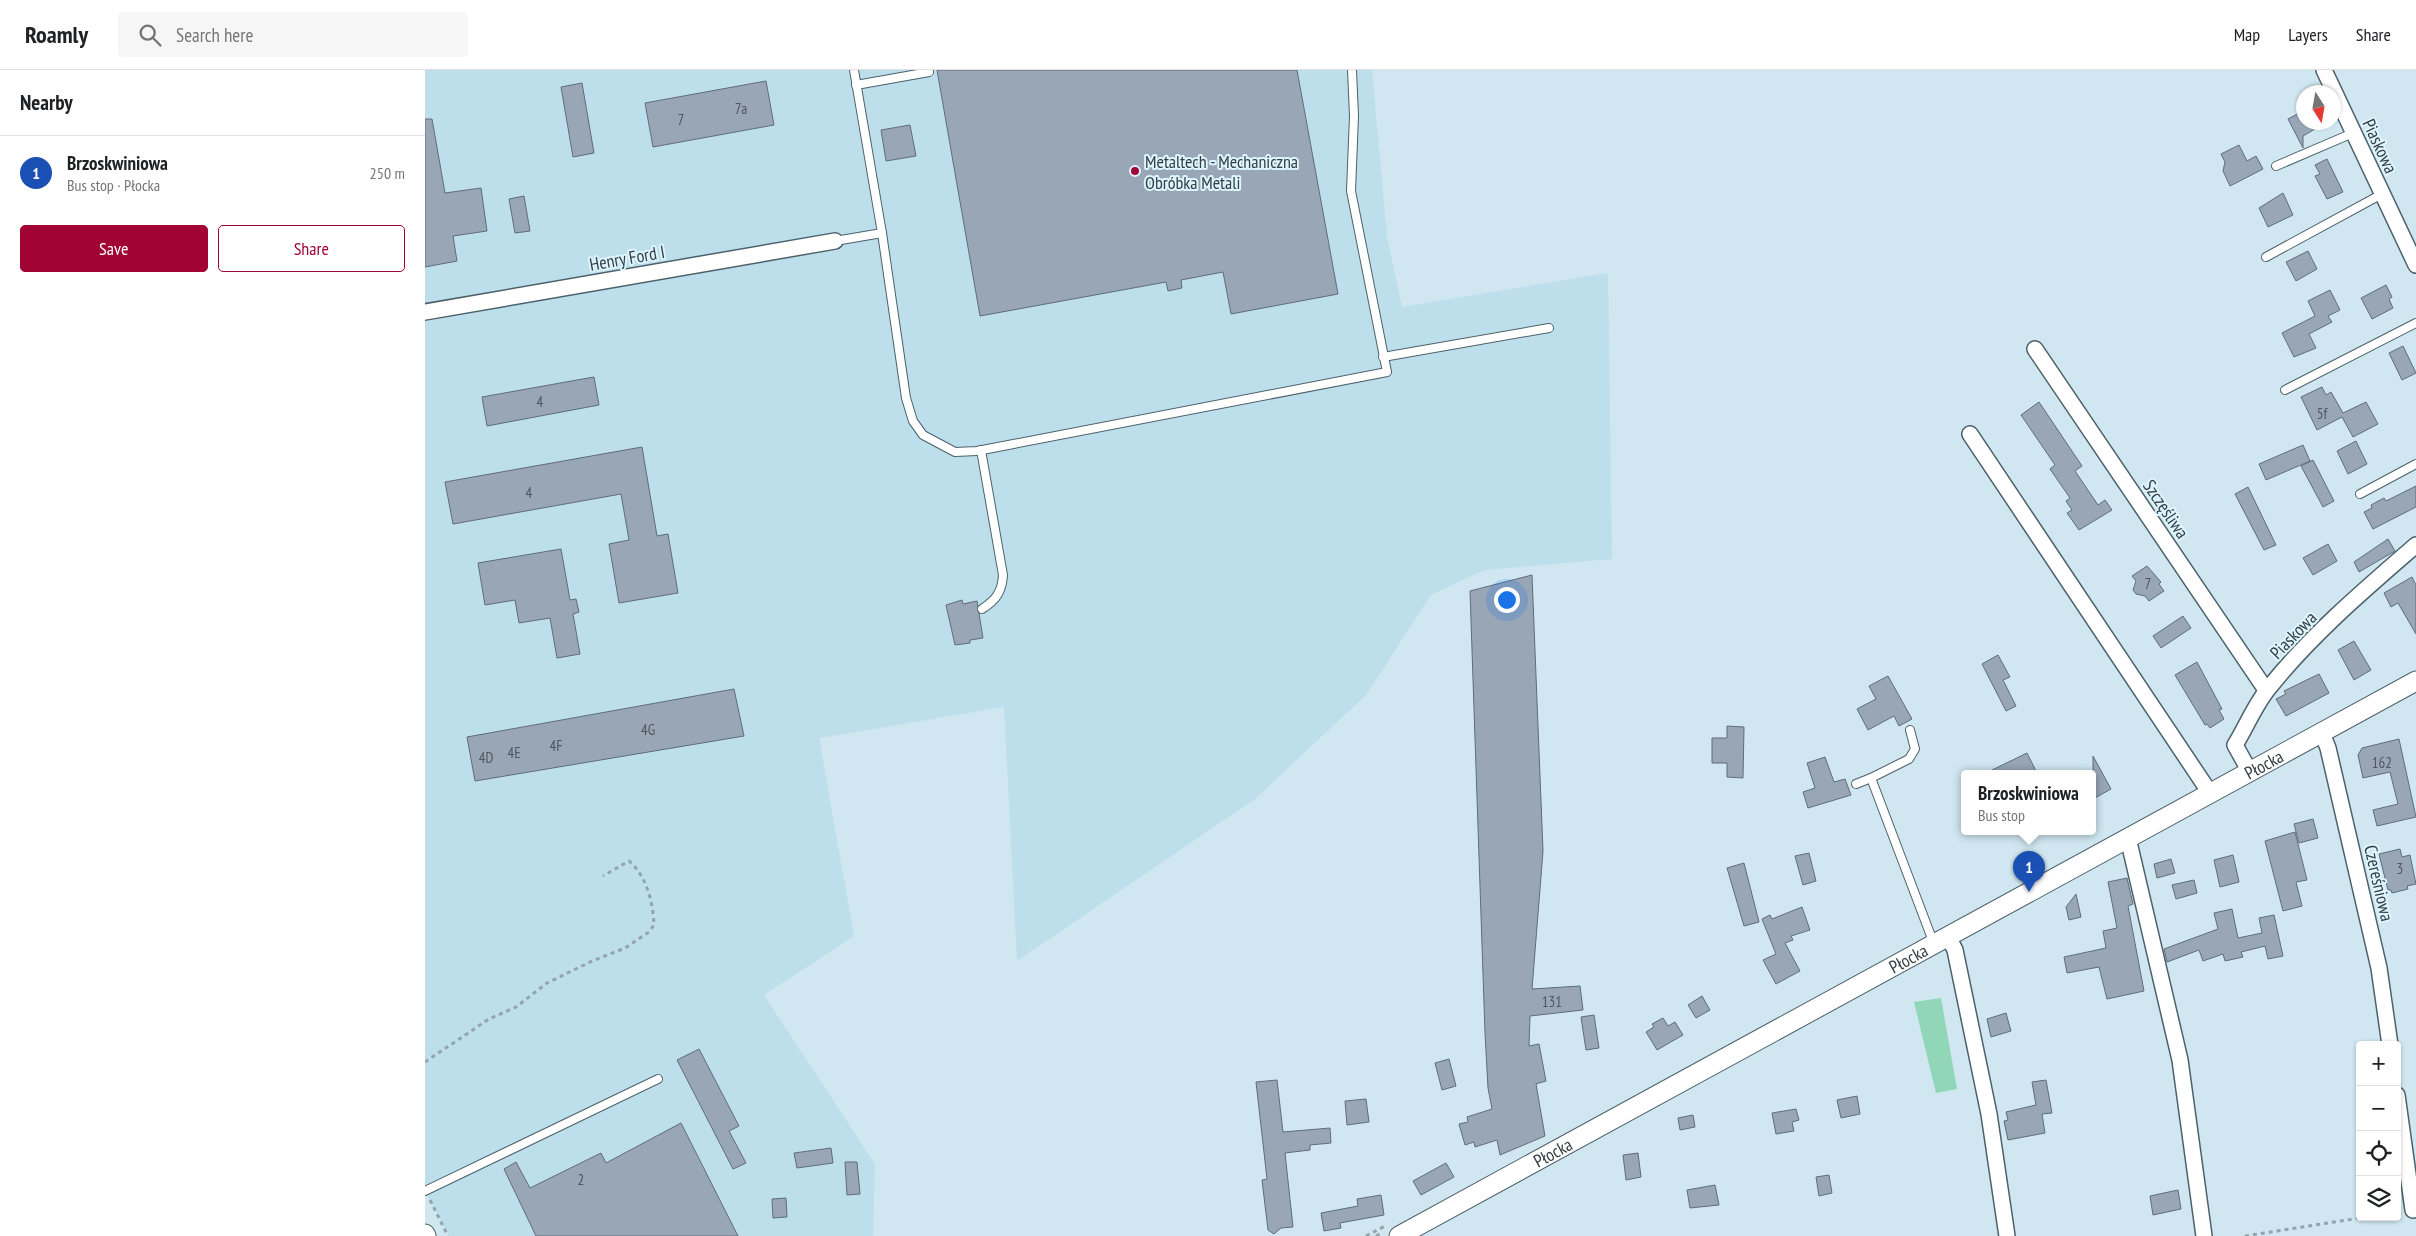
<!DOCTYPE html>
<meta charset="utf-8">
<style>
body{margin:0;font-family:"PT Sans Narrow",sans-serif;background:#f6f6f6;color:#202124}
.controls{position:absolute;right:15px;bottom:15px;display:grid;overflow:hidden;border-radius:5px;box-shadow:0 1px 4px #0004}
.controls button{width:45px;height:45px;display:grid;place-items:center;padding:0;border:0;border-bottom:1px solid #e0e0e0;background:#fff;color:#202124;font:25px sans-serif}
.compass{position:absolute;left:1871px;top:15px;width:45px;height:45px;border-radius:50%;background:#fff;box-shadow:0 1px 4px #0004;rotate:169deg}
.you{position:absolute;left:1081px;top:529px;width:18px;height:18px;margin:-12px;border:4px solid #fff;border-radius:50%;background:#1a73e8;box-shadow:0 0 0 8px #1a73e833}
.badge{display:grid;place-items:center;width:32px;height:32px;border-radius:50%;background:#a20335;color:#fff;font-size:16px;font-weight:700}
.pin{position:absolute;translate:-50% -41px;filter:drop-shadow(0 1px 2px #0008)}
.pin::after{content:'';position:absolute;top:26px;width:18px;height:15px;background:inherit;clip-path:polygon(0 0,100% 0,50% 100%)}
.popup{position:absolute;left:1536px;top:700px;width:135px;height:65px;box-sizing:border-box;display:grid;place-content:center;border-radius:5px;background:#fff;filter:drop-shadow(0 1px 4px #0005);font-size:16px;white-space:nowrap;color:#757577}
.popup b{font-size:19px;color:#202124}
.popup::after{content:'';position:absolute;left:50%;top:100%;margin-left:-10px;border:10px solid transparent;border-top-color:#fff}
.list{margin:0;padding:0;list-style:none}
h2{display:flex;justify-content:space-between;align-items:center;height:65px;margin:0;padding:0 20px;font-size:21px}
h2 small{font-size:16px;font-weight:400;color:#757577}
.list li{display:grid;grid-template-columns:32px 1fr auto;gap:15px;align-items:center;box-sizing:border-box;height:75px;padding:0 20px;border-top:1px solid #e0e0e0}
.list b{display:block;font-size:19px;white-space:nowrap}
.list p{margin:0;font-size:16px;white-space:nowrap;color:#757577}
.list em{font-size:16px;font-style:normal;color:#757577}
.actions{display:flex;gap:10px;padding:15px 20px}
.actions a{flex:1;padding:11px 0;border:1px solid #a20335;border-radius:5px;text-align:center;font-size:18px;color:#a20335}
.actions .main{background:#a20335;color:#fff}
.icon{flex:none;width:28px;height:28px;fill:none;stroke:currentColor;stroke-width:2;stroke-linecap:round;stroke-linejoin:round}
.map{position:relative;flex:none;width:1991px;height:1166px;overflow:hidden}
header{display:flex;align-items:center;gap:30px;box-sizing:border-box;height:70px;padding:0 25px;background:#fff;border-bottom:1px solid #e0e0e0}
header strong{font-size:24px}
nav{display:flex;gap:28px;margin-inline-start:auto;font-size:18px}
.search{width:350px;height:45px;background:#f6f6f6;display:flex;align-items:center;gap:12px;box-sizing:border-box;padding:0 18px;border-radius:5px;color:#757577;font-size:19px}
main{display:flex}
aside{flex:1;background:#fff}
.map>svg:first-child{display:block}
</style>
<header>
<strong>Roamly</strong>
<div class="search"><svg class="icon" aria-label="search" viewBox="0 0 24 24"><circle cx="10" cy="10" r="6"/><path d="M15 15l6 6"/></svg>Search here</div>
<nav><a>Map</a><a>Layers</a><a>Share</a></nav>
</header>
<main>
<aside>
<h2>Nearby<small></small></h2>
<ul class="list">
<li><span class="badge" style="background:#1a4fb4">1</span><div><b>Brzoskwiniowa</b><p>Bus stop · Płocka</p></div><em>250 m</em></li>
</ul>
<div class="actions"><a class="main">Save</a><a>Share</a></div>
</aside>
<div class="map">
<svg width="1991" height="1166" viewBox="0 0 1991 1166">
<rect width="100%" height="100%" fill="#d0e7f1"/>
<polygon fill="#bddeeb" points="0,0 947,0 962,167 977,237 1183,203 1187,489 1059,500 1006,525 941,625 830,729 592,891 579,637 394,668 429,866 339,925 450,1094 448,1166 24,1166 0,1121"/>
<polygon fill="#91d6b6" points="1516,928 1532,1019 1511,1023 1489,932"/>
<g fill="#98a6b6" stroke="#5f6c7b">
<polygon points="512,0 872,0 913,224 806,244 798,202 756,210 757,218 743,221 741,212 555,246"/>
<polygon points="341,11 349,55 228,77 220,33"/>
<polygon points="157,13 169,83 148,87 136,17"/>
<polygon points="1878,41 1878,52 1902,52 1878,66 1878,78 1863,49"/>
<polygon points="0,49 7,49 20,123 56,118 62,161 28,166 32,191 0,197"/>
<polygon points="485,55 491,86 461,91 456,60"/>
<polygon points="1814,75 1822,91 1831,86 1838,99 1805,116 1798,101 1800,92 1796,84"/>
<polygon points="1902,89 1918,122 1902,129 1890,106 1895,104 1890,95"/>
<polygon points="1858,123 1868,145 1843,157 1834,138"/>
<polygon points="99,126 105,161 90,163 84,129"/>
<polygon points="1883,181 1892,199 1871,211 1861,192"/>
<polygon points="1961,215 1967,227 1964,229 1968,238 1947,249 1936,228"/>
<polygon points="1905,220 1915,240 1903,246 1907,252 1884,264 1891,278 1869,287 1857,263 1890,246 1883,231"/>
<polygon points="1978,276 1991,303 1977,310 1964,283"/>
<polygon points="169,307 174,335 62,356 57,327"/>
<polygon points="1897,317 1901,325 1906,322 1918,343 1941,332 1953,354 1928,367 1917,347 1892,360 1876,327"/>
<polygon points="1614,332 1657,396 1650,401 1673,435 1680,430 1687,440 1654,460 1642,443 1647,440 1641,431 1645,428 1625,399 1630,395 1596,345"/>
<polygon points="1931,371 1942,394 1923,404 1912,381"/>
<polygon points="1878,375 1885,391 1841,410 1834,394"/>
<polygon points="217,377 232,466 243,464 253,523 194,533 184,474 204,470 196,424 28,454 20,412"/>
<polygon points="1888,390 1909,431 1898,437 1876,396"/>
<polygon points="1991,416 1991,437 1948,459 1939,442 1947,438 1946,435 1959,428 1961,431"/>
<polygon points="1823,417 1851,475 1839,480 1810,424"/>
<polygon points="1963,469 1970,481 1934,502 1929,492"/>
<polygon points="1903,474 1912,491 1888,505 1878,488"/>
<polygon points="136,479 145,530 151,529 154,542 148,544 155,584 132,588 125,548 94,553 90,530 60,535 53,493"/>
<polygon points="1722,496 1736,512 1734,514 1739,521 1724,531 1720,526 1711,524 1708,520 1711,511 1707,506"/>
<polygon points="1107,505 1118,781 1107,919 1155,916 1158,940 1105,946 1104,976 1114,974 1121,1011 1111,1014 1120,1066 1075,1085 1072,1070 1050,1077 1049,1072 1040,1075 1034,1054 1043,1052 1042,1047 1067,1039 1063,1018 1060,963 1045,521"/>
<polygon points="1987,507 1991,515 1991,564 1973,533 1966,537 1959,523"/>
<polygon points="537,530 538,534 552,531 558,568 545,570 545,573 530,575 521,535"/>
<polygon points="1758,546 1766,558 1736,578 1728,566"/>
<polygon points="1929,571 1946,600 1929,610 1913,580"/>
<polygon points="1573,585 1585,607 1578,610 1591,636 1581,641 1557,594"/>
<polygon points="1772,592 1797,639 1794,640 1799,649 1785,658 1782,654 1780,655 1750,605"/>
<polygon points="1894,604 1904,623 1861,646 1851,629 1861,624 1859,621"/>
<polygon points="1463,606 1487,649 1474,656 1469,646 1443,660 1432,639 1451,629 1444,616"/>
<polygon points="309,619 319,666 50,711 42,667"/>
<polygon points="1302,656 1319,657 1318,708 1302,707 1302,693 1287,693 1287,668 1302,668"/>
<polygon points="1974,669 1991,747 1952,756 1948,740 1973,734 1965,702 1938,708 1933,685 1937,678"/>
<polygon points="1602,683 1612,703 1561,703"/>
<polygon points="1668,686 1686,719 1668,729"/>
<polygon points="1400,687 1409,712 1420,709 1426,725 1383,738 1378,722 1390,718 1382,693"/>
<polygon points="1888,749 1893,768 1874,773 1869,754"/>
<polygon points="1870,762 1882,810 1871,812 1877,836 1858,841 1840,771"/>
<polygon points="1975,779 1977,787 1985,785 1991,814 1982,816 1983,819 1967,823 1966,820 1963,820 1954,784"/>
<polygon points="1384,783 1391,811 1378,815 1370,786"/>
<polygon points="1808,785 1814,812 1795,817 1789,790"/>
<polygon points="1746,789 1750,803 1732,808 1729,794"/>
<polygon points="1319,793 1334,852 1319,856 1302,798"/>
<polygon points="1702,808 1708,834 1703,836 1719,921 1682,929 1674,897 1642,903 1639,887 1681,878 1678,861 1692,858 1683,812"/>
<polygon points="1769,810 1772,823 1751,829 1747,815"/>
<polygon points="1651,824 1656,847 1644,850 1641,837"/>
<polygon points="1377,837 1385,860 1366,866 1368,870 1360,873 1375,901 1351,914 1338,890 1351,884 1337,849 1345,845 1347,849"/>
<polygon points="1807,839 1813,868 1837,863 1834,848 1849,845 1858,886 1843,889 1840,876 1816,882 1818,887 1800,891 1798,884 1778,891 1774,880 1742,892 1739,879 1793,859 1789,843"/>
<polygon points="1277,926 1285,940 1271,948 1263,935"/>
<polygon points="1581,943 1586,961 1566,967 1562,949"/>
<polygon points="1169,945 1174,978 1161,980 1156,947"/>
<polygon points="1238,948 1243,956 1250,952 1258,965 1232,980 1221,962 1229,957 1227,954"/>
<polygon points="274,979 314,1056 304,1061 321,1093 308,1099 252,990"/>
<polygon points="1024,989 1031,1016 1017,1020 1010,993"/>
<polygon points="852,1010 858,1062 905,1058 906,1073 885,1075 885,1080 860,1083 868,1157 856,1158 849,1164 843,1160 837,1110 842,1109 831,1012"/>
<polygon points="1621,1010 1627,1043 1617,1044 1620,1063 1583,1070 1579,1051 1583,1050 1581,1042 1611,1035 1607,1012"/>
<polygon points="1432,1026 1435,1044 1416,1048 1412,1030"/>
<polygon points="941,1029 944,1052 922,1055 920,1031"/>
<polygon points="1371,1039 1374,1050 1367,1052 1369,1061 1351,1064 1347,1043"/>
<polygon points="1268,1045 1270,1057 1255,1060 1253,1048"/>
<polygon points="256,1053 313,1166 111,1166 79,1099 91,1092 105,1118 176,1083 181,1093"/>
<polygon points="406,1078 408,1093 372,1098 369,1083"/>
<polygon points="1213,1083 1216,1107 1201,1110 1198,1085"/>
<polygon points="420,1092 432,1092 435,1124 422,1125"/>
<polygon points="1021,1093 1029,1107 996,1125 988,1111"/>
<polygon points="1404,1105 1407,1123 1394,1126 1391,1107"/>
<polygon points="1290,1115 1294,1135 1265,1138 1262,1120"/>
<polygon points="1753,1120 1756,1139 1728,1145 1725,1126"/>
<polygon points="956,1125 959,1145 915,1153 916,1158 899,1161 896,1143 933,1136 932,1129"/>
<polygon points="361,1128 362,1147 348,1148 347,1129"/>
</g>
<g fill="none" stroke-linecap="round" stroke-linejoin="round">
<defs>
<g id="service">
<polyline points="429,0 457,163 481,328 488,351 498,365 530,382 552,381 962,302 926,121 929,46 927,0"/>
<polyline points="431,15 504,2"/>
<polyline points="1851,96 1928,63"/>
<polyline points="410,171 457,163"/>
<polyline points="1841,187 1957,124"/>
<polyline points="958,287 1124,258"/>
<polyline points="1860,320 1991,253"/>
<path d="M556,380L578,505C577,522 571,530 557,539"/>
<polyline points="1935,424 1991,394"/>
<polyline points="1485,660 1490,679 1484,689 1446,708 1509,874"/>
<polyline points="1431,714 1446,708"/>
<polyline points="0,1121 233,1009"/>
</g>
<g id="minor">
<polyline points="1899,0 1991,195"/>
<polyline points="0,242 410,171"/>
<polyline points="1610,279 1841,620"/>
<polyline points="1545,364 1785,723"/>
<polyline points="1897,663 1903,678 1954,898 1965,975"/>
<path d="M1825,702L1810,675C1821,657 1830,635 1843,619C1885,566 1939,520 1991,475"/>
<polyline points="1703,768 1755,990 1779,1166"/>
<polyline points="1523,866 1530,880 1564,1044 1582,1166"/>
<polyline points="1972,1025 1988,1140"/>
</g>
<g id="tertiary">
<polyline points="0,1164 1,1166"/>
<path id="s1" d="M974,1166L1991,611"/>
</g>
</defs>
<use href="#service" stroke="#4c6169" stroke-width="10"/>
<use href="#minor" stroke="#4c6169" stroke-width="18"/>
<use href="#tertiary" stroke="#4c6169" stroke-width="21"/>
<g stroke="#93a4ac" stroke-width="3" stroke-dasharray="4 4" stroke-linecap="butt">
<path d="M0,992L64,949L91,937L122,913L165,892L200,878L224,862L229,855C228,833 222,806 204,791L178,806"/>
<polyline points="5,1130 23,1166"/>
<polyline points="941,1166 960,1156"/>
<polyline points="951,1166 958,1162"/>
<polyline points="1820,1166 1941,1147"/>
</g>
<use href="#service" stroke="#fff" stroke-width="8"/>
<use href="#minor" stroke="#fff" stroke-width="15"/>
<use href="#tertiary" stroke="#fff" stroke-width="19"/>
</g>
<circle fill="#a20335" stroke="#ddf5fe" stroke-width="2" cx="710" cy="101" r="5"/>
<g text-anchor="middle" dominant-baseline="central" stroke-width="4" stroke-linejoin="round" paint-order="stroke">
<g font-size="15" fill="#4d575e">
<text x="316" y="38">7a</text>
<text x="256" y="49">7</text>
<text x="115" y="331">4</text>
<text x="1897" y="343">5f</text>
<text x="104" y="422">4</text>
<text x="1723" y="513">7</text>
<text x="223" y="659">4G</text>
<text x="131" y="675">4F</text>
<text x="89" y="682">4E</text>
<text x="61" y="687">4D</text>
<text x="1957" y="692">162</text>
<text x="1975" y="798">3</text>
<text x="1127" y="931">131</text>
<text x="156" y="1109">2</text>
</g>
<g font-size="18" fill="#343d41" stroke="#ddf5fe">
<text transform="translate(1955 76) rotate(65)">Piaskowa</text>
<text transform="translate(202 188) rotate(-10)">Henry Ford I</text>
<text transform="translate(1741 439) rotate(56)">Szczęśliwa</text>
<text transform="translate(1868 565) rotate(-46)">Piaskowa</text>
<text stroke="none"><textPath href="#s1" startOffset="985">Płocka</textPath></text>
<text transform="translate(1954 813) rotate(77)">Czereśniowa</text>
<text stroke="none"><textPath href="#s1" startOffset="580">Płocka</textPath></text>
<text stroke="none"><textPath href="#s1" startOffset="175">Płocka</textPath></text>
</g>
<g font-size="18" fill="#343d41" stroke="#ddf5fe" text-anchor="start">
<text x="720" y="91">Metaltech - Mechaniczna<tspan x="720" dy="21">Obróbka Metali</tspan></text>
</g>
</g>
</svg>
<div class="controls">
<button>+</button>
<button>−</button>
<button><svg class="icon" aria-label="locate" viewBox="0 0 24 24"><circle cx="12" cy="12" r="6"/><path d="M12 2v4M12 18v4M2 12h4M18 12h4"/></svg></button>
<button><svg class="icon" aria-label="layers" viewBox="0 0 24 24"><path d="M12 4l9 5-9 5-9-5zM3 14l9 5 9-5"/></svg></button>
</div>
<svg class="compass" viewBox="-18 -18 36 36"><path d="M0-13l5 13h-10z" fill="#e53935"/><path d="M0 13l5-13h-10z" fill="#757577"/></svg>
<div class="you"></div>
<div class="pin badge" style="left:1604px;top:822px;background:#1a4fb4">1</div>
<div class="popup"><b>Brzoskwiniowa</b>Bus stop</div>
</div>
</main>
